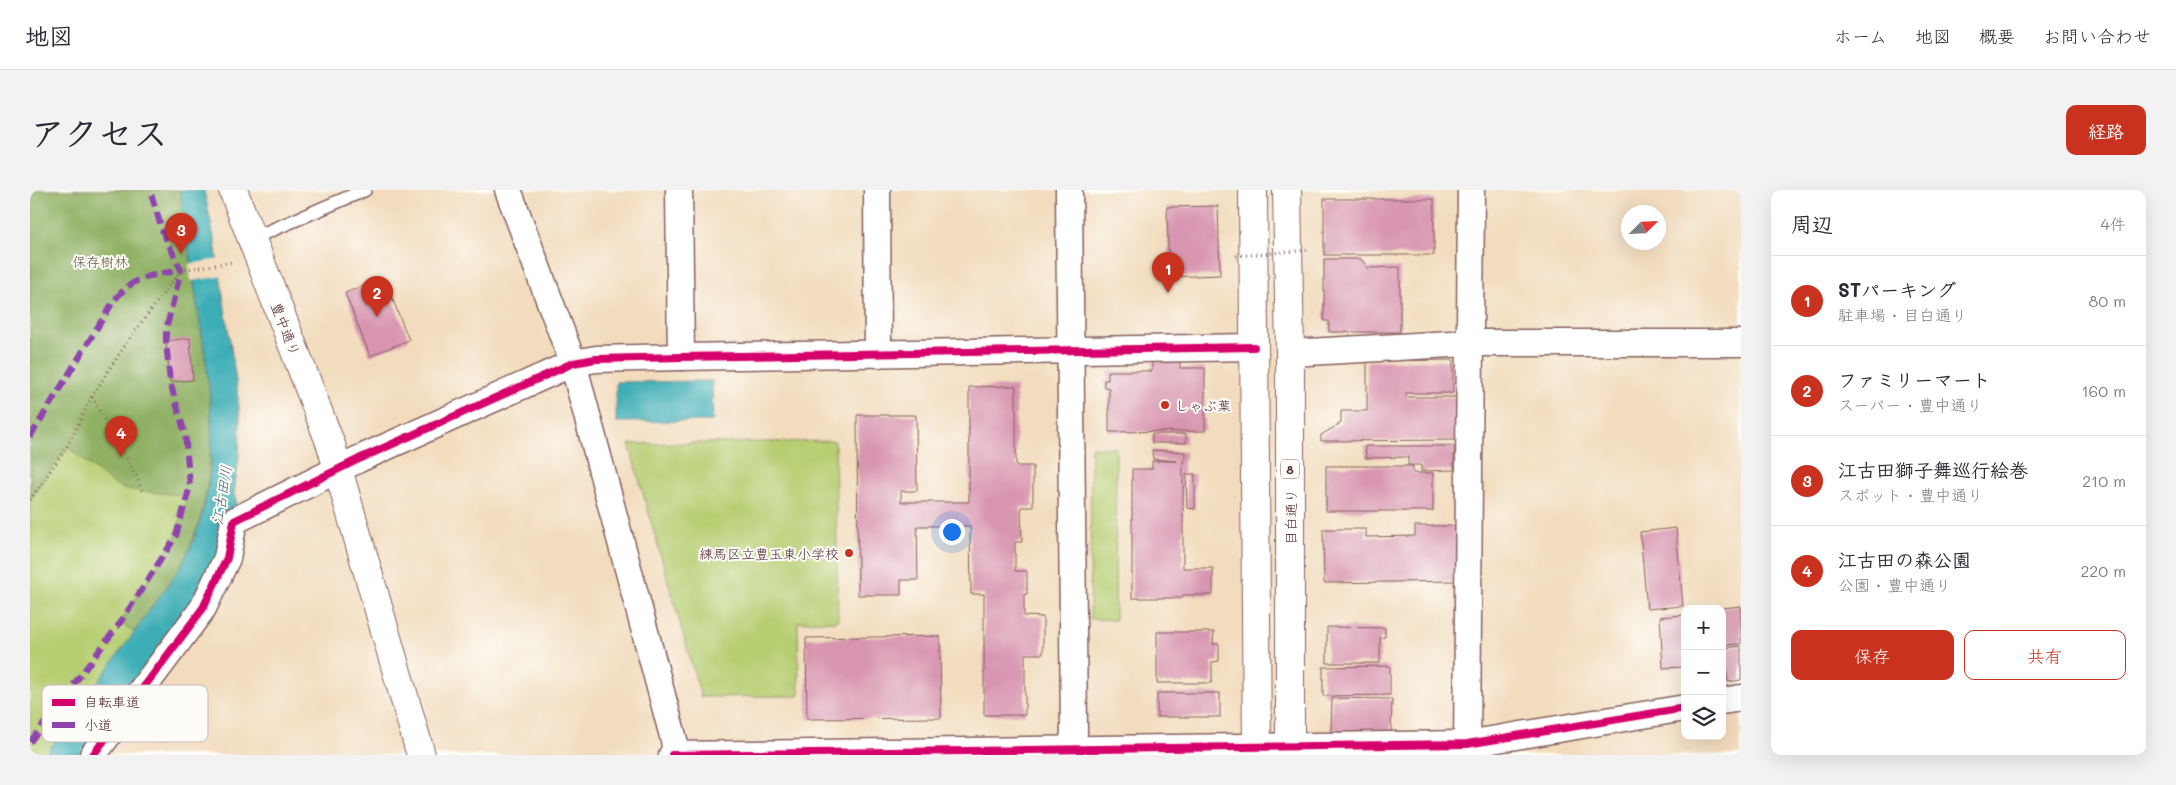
<!DOCTYPE html>
<html lang="ja">
<meta charset="utf-8">
<style>
body{margin:0;font-family:Mali,"Klee One",sans-serif;background:#f2f2f3;color:#2b2b33}
.controls{position:absolute;right:15px;bottom:15px;display:grid;overflow:hidden;border-radius:10px;box-shadow:0 5px 20px #0002}
.controls button{width:45px;height:45px;display:grid;place-items:center;padding:0;border:0;border-bottom:1px solid #e1e1e2;background:#fff;color:#2b2b33;font:25px sans-serif}
.compass{position:absolute;left:1591px;top:15px;width:45px;height:45px;border-radius:50%;background:#fff;box-shadow:0 5px 20px #0002;rotate:66deg}
.you{position:absolute;left:921px;top:341px;width:18px;height:18px;margin:-12px;border:4px solid #fff;border-radius:50%;background:#1a73e8;box-shadow:0 0 0 8px #1a73e833}
.badge{display:grid;place-items:center;width:32px;height:32px;border-radius:50%;background:#c8321e;color:#fff;font-size:16px;font-weight:700}
.pin{position:absolute;translate:-50% -41px;filter:drop-shadow(0 1px 2px #0008)}
.pin::after{content:'';position:absolute;top:26px;width:18px;height:15px;background:inherit;clip-path:polygon(0 0,100% 0,50% 100%)}
.list{margin:0;padding:0;list-style:none}
h2{display:flex;justify-content:space-between;align-items:center;height:65px;margin:0;padding:0 20px;font-size:21px}
h2 small{font-size:16px;font-weight:400;color:#7c7c81}
.list li{display:grid;grid-template-columns:32px 1fr auto;gap:15px;align-items:center;box-sizing:border-box;height:90px;padding:0 20px;border-top:1px solid #e1e1e2}
.list b{display:block;font-size:19px;white-space:nowrap}
.list p{margin:0;font-size:16px;white-space:nowrap;color:#7c7c81}
.list em{font-size:16px;font-style:normal;color:#7c7c81}
.actions{display:flex;gap:10px;padding:15px 20px}
.actions a{flex:1;padding:11px 0;border:1px solid #c8321e;border-radius:10px;text-align:center;font-size:18px;color:#c8321e}
.actions .main{background:#c8321e;color:#fff}
.icon{flex:none;width:28px;height:28px;fill:none;stroke:currentColor;stroke-width:2;stroke-linecap:round;stroke-linejoin:round}
.map{position:relative;flex:none;width:1711px;height:565px;overflow:hidden;border-radius:10px}
header{display:flex;align-items:center;gap:30px;box-sizing:border-box;height:70px;padding:0 25px;background:#fff;border-bottom:1px solid #e1e1e2}
header strong{font-size:24px}
nav{display:flex;gap:28px;margin-inline-start:auto;font-size:18px}
.intro{display:flex;align-items:center;justify-content:space-between;box-sizing:border-box;height:120px;padding:0 30px}
h1{margin:0;font-size:35px}
.button{padding:12px 22px;border-radius:10px;background:#c8321e;color:#fff;font-size:18px;font-weight:700}
main{display:flex;gap:30px;padding:0 30px}
aside{flex:1;background:#fff;border-radius:10px;box-shadow:0 5px 20px #0002}
.map>svg:first-child{display:block}
</style>
<header>
<strong>地図</strong>
<nav><a>ホーム</a><a>地図</a><a>概要</a><a>お問い合わせ</a></nav>
</header>
<div class="intro"><h1>アクセス</h1><a class="button">経路</a></div>
<main>
<div class="map">
<svg width="1711" height="565" viewBox="0 0 1711 565">
<rect width="100%" height="100%" fill="#fdfcf7"/>
<filter id="ink" filterUnits="userSpaceOnUse"><feTurbulence type="fractalNoise" baseFrequency=".02" numOctaves="2"/><feDisplacementMap in="SourceGraphic" scale="10" xChannelSelector="R" yChannelSelector="G"/><feConvolveMatrix kernelMatrix="1 2 1 2 8 2 1 2 1" color-interpolation-filters="sRGB"/></filter>
<filter id="wash" filterUnits="userSpaceOnUse"><feTurbulence type="fractalNoise" baseFrequency=".0096" numOctaves="4" result="noise"/><feDisplacementMap in="SourceGraphic" scale="20" xChannelSelector="R" yChannelSelector="G"/><feGaussianBlur stdDeviation="1.12" result="paint"/><feColorMatrix in="noise" values="0 0 0 0 0 0 0 0 0 0 0 0 0 0 0 0 0 1.4 0 .05"/><feComposite in="paint" operator="in"/></filter>
<g filter="url(#wash)">
<rect width="100%" height="100%" fill="#f2dcbd"/>
<g fill="#b6cd71" stroke="#80764e">
<polygon points="0,0 150,0 182,215 183,250 177,302 170,331 155,368 144,385 106,443 15,565 0,565"/>
<polygon points="805,251 808,431 768,432 769,506 671,507 599,254"/>
<polygon points="1061,257 1086,258 1085,430 1060,429"/>
</g>
<path fill="#90b063" stroke="#6d6847" fill-rule="evenodd" d="M0,0H150C156,40 162,80 168,120C182,208 194,282 156,366C143,393 121,417 106,443L90,433L146,346L157,306L94,299L81,292L37,257L0,310ZM159,148L163,190L140,192L136,151Z"/>
<g fill="#3daeb6" stroke="#446670">
<path d="M150,0H174L185,52L207,197L210,229L209,267L204,304L207,313L198,345L181,388L53,565H15C49,517 85,470 119,421C131,404 145,387 155,368C194,292 182,208 169,127C163,85 156,42 150,0Z"/>
<polygon points="682,191 683,231 586,232 586,192"/>
</g>
<polygon fill="#f2dcbd" points="190,69 193,86 161,91 159,74"/>
<g id="blocks">
<g fill="#d895b0">
<rect x="1294" y="9" width="110" height="56"/>
<polygon points="1188,16 1190,85 1139,87 1137,17"/>
<polygon points="1294,69 1331,69 1338,78 1370,77 1370,142 1299,142 1299,131 1294,131"/>
<polygon points="354,88 379,150 340,166 315,103"/>
<polygon points="160,148 163,190 140,192 136,151"/>
<polygon points="1423,170 1423,203 1376,203 1376,207 1428,207 1427,250 1291,251 1291,245 1311,233 1311,221 1337,221 1337,171"/>
<polygon points="1122,171 1150,171 1150,178 1175,178 1175,241 1079,242 1079,198 1074,197 1074,190 1078,190 1078,181 1122,181"/>
<polygon points="986,196 986,276 1003,276 1003,317 991,317 992,352 985,352 985,381 997,381 997,404 994,404 994,426 1013,427 1013,464 995,464 995,525 954,525 954,404 941,404 940,336 887,336 888,390 871,390 871,405 828,405 827,225 886,225 887,301 871,301 871,312 939,312 939,197"/>
<rect x="1122" y="244" width="34" height="9"/>
<polygon points="1335,256 1424,256 1424,280 1391,281 1391,275 1378,275 1378,267 1336,268"/>
<polygon points="1122,260 1155,262 1155,271 1153,271 1153,378 1183,378 1183,405 1153,405 1153,408 1102,408 1102,279 1122,279 1122,271 1147,271 1123,269"/>
<polygon points="1296,276 1383,276 1383,283 1403,283 1403,321 1296,321"/>
<polygon points="1156,284 1165,284 1165,319 1157,318"/>
<polygon points="1385,336 1425,336 1425,345 1427,345 1427,391 1294,393 1293,339 1336,339 1336,347 1385,346"/>
<polygon points="1646,338 1653,416 1617,419 1610,342"/>
<polygon points="1711,416 1711,454 1692,455 1692,418"/>
<polygon points="1655,425 1655,477 1633,478 1630,427"/>
<polygon points="1297,437 1355,438 1355,447 1350,448 1350,473 1297,473"/>
<polygon points="1127,442 1184,442 1183,454 1189,454 1189,471 1182,472 1182,493 1127,493"/>
<polygon points="910,446 911,528 777,529 776,448"/>
<polygon points="1711,456 1711,490 1698,492 1694,458"/>
<polygon points="1360,476 1360,505 1293,506 1293,477"/>
<rect x="1127" y="503" width="63" height="24"/>
<polygon points="1302,508 1362,509 1361,543 1301,542"/>
</g>
</g>
</g>
<g filter="url(#ink)">
<use href="#blocks" fill-opacity="0" stroke="#85615e" stroke-width="1"/>
<g fill="none" stroke-linecap="round" stroke-linejoin="round">
<defs>
<polyline id="lane" points="221,49 335,0"/>
<g id="street">
<polyline points="478,0 543,173 644,550 646,565"/>
<polyline points="649,0 651,167"/>
<polyline points="847,0 848,164"/>
<polyline points="1039,0 1044,542 1041,565"/>
<polyline points="1260,163 1439,153 1711,153"/>
<polyline points="1692,511 1711,508"/>
<polyline points="63,565 173,418 197,368 204,331 329,269 543,173 566,169 651,167 1224,157"/>
<polyline points="642,565 1437,554 1655,518"/>
<polyline points="1437,565 1441,0"/>
</g>
<polyline id="secondary" points="203,0 301,255 391,565"/>
<g id="primary">
<polyline points="1223,0 1227,565"/>
<polyline points="1257,0 1260,163 1260,565"/>
</g>
</defs>
<use href="#lane" stroke="#85615e" stroke-width="15"/>
<use href="#street" stroke="#85615e" stroke-width="29"/>
<use href="#secondary" stroke="#85615e" stroke-width="30"/>
<use href="#primary" stroke="#85615e" stroke-width="30"/>
<g stroke="#85615e" stroke-width="3" stroke-dasharray="1 4" stroke-linecap="butt">
<polyline points="62,207 107,287 112,301"/>
<polyline points="0,310 37,257 62,206 97,152 151,80 203,72"/>
</g>
<use href="#lane" stroke="#fff" stroke-width="12"/>
<use href="#street" stroke="#fff" stroke-width="26"/>
<use href="#secondary" stroke="#fff" stroke-width="28"/>
<use href="#primary" stroke="#fff" stroke-width="28"/>
<polyline stroke="#85615e" stroke-width="3" stroke-dasharray="1 4" stroke-linecap="butt" points="1206,66 1279,60"/>
<g stroke="#8e44ad" stroke-width="6" stroke-dasharray="12 6" stroke-linecap="butt">
<path d="M0,247L83,112C104,85 120,86 151,80"/>
<polyline points="0,552 90,433 146,346 160,296 155,244 140,192 136,151 136,140 151,80 132,40 120,0"/>
</g>
<defs>
<g id="cycleway">
<polyline points="63,565 173,418 197,368 204,331 329,269 543,173 566,169 651,167 1224,157"/>
<polyline points="642,565 1437,554 1655,518"/>
</g>
</defs>
<use href="#cycleway" stroke="#fdfcf7" stroke-width="11"/>
<use href="#cycleway" stroke="#d6006c" stroke-width="8"/>
</g>
</g>
<g fill="#c8321e" stroke="#fdfcf7" stroke-width="2">
<circle cx="1135" cy="215" r="5"/>
<circle cx="819" cy="363" r="5"/>
</g>
<g text-anchor="middle" dominant-baseline="central" stroke-width="4" stroke-linejoin="round" paint-order="stroke">
<rect fill="#fdfcf7" stroke="#806168" stroke-width="1" x="1251" y="269.5" width="18" height="19" rx="4"/>
<g font-size="12" font-weight="bold" fill="#4a1f2b">
<text x="1260" y="279">8</text>
</g>
<g font-size="14" fill="#6a5340" stroke="#fdfcf7">
<text x="70" y="71">保存樹林</text>
</g>
<g font-size="14" fill="#4a1f2b" stroke="#fdfcf7">
<text transform="translate(256 139) rotate(69)">豊中通り</text>
<text transform="translate(1260 327) rotate(-90)">目白通り</text>
</g>
<g font-size="14" fill="#4a1f2b" stroke="#fdfcf7" text-anchor="start">
<text x="1145" y="215">しゃぶ葉</text>
<text x="809" y="363" text-anchor="end">練馬区立豊玉東小学校</text>
</g>
<g font-size="15" font-style="italic" fill="#445f6a" stroke="#fdfcf7">
<text transform="translate(191 305) rotate(-80)">江古田川</text>
</g>
</g>
<rect x="12" y="495" width="166" height="57" rx="8" fill="#fdfcf7" stroke="#c7baba" stroke-width="1"/>
<rect x="22" y="509" width="23" height="7" fill="#d6006c"/>
<rect x="22" y="532" width="23" height="6" fill="#8e44ad"/>
<g font-size="14" fill="#4a1f2b">
<text x="54" y="517">自転車道</text>
<text x="54" y="540">小道</text>
</g>
</svg>
<div class="controls">
<button>+</button>
<button>−</button>
<button><svg class="icon" aria-label="layers" viewBox="0 0 24 24"><path d="M12 4l9 5-9 5-9-5zM3 14l9 5 9-5"/></svg></button>
</div>
<svg class="compass" viewBox="-18 -18 36 36"><path d="M0-13l5 13h-10z" fill="#e53935"/><path d="M0 13l5-13h-10z" fill="#7c7c81"/></svg>
<div class="you"></div>
<div class="pin badge" style="left:1138px;top:103px">1</div>
<div class="pin badge" style="left:347px;top:127px">2</div>
<div class="pin badge" style="left:151px;top:64px">3</div>
<div class="pin badge" style="left:91px;top:267px">4</div>
</div>
<aside>
<h2>周辺<small>4件</small></h2>
<ul class="list">
<li><span class="badge">1</span><div><b>STパーキング</b><p>駐車場 · 目白通り</p></div><em>80 m</em></li>
<li><span class="badge">2</span><div><b>ファミリーマート</b><p>スーパー · 豊中通り</p></div><em>160 m</em></li>
<li><span class="badge">3</span><div><b>江古田獅子舞巡行絵巻</b><p>スポット · 豊中通り</p></div><em>210 m</em></li>
<li><span class="badge">4</span><div><b>江古田の森公園</b><p>公園 · 豊中通り</p></div><em>220 m</em></li>
</ul>
<div class="actions"><a class="main">保存</a><a>共有</a></div>
</aside>
</main>
